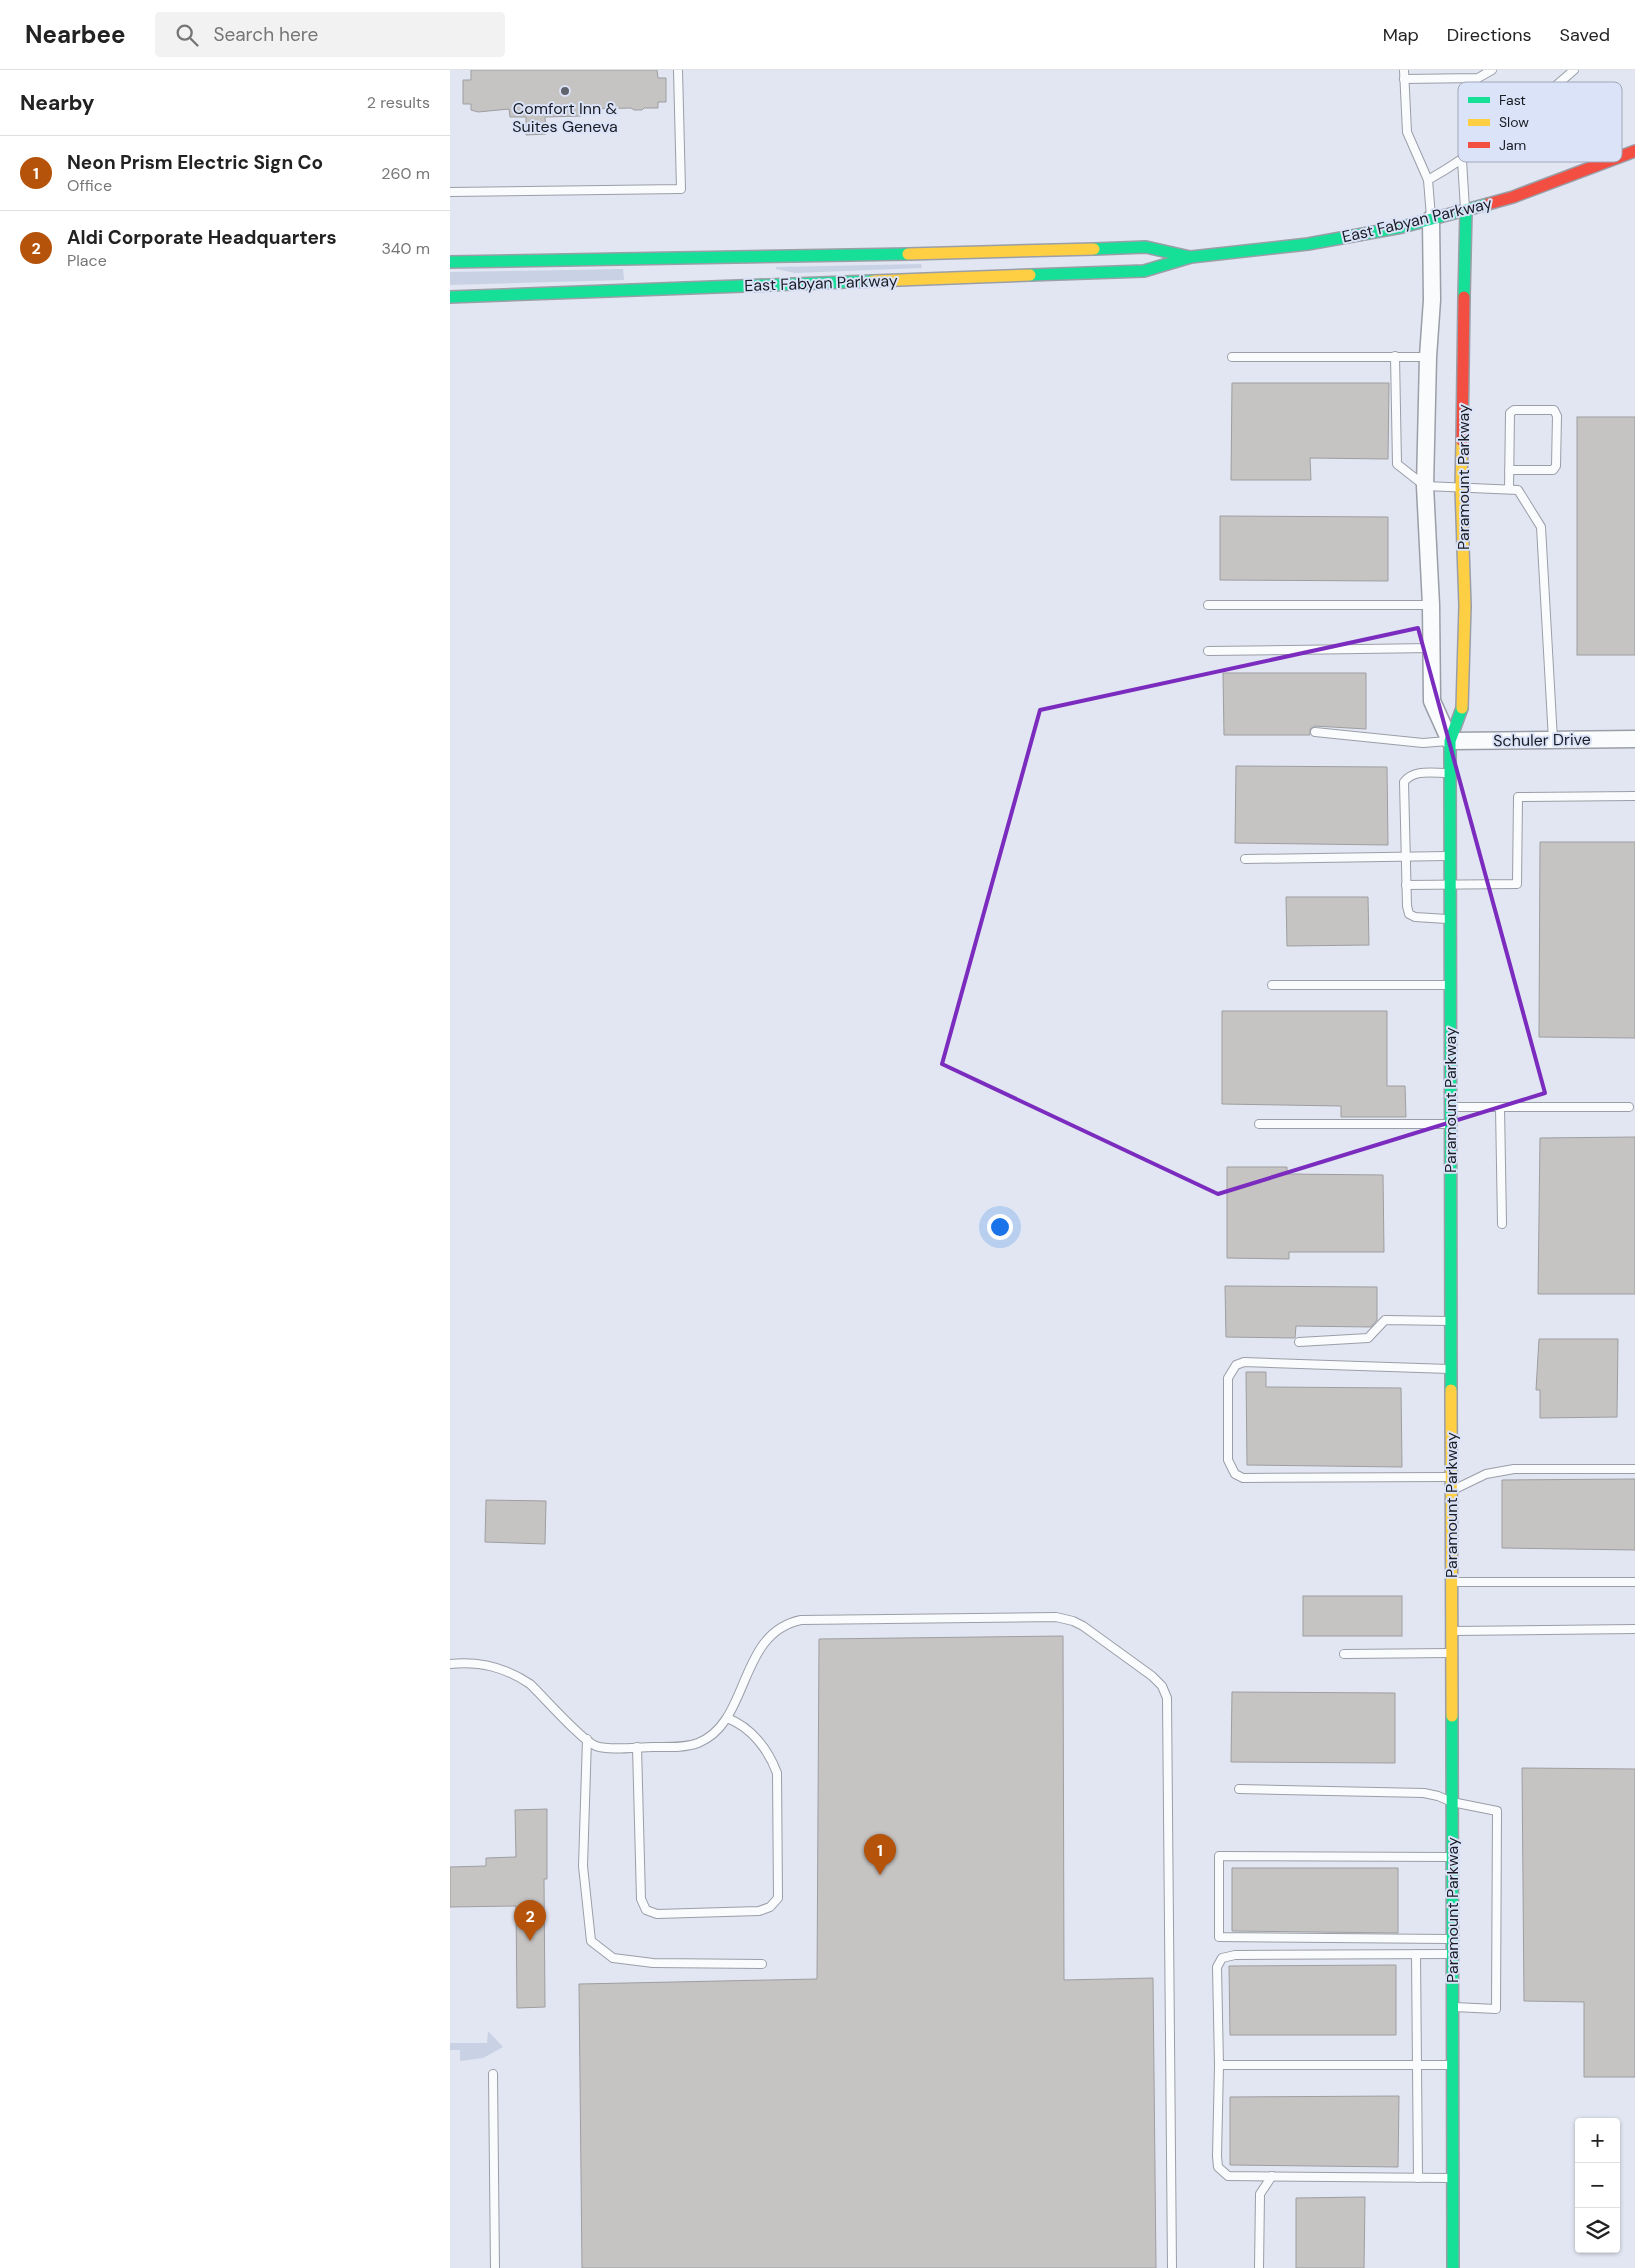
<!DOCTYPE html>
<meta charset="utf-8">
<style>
body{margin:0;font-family:"DM Sans",sans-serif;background:#f2f2f2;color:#222}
.controls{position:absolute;right:15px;bottom:15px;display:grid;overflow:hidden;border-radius:5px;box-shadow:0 1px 4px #0004}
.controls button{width:45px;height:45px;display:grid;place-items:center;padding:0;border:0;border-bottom:1px solid #e0e0e0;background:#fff;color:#222;font:25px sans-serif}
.you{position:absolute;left:549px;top:1156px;width:18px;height:18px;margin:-12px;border:4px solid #fff;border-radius:50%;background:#1a73e8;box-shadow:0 0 0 8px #1a73e833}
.badge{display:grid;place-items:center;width:32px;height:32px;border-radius:50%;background:#b45309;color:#fff;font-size:16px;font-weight:700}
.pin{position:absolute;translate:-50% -41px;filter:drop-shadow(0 1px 2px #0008)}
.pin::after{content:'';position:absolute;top:26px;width:18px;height:15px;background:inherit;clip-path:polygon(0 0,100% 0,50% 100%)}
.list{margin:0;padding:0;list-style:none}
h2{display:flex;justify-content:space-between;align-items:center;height:65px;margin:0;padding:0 20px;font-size:21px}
h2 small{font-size:16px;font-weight:400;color:#767676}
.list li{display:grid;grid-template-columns:32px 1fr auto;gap:15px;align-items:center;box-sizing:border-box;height:75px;padding:0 20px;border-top:1px solid #e0e0e0}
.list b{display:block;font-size:19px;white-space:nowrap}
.list p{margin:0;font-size:16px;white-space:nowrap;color:#767676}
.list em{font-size:16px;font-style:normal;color:#767676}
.icon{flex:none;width:28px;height:28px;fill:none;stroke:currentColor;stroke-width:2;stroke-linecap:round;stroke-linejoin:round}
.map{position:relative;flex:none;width:1185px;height:2198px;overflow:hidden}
header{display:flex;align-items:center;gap:30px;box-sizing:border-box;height:70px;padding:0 25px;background:#fff;border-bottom:1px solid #e0e0e0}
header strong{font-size:24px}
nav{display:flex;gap:28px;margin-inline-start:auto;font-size:18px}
.search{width:350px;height:45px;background:#f2f2f2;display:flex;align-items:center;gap:12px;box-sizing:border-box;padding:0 18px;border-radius:5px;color:#767676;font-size:19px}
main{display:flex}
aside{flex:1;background:#fff}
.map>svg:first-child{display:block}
</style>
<header>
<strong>Nearbee</strong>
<div class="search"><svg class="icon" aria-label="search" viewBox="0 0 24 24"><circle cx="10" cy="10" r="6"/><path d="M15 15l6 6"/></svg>Search here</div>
<nav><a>Map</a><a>Directions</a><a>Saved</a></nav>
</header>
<main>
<aside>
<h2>Nearby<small>2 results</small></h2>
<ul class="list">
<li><span class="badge">1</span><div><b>Neon Prism Electric Sign Co</b><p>Office</p></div><em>260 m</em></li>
<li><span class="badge">2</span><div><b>Aldi Corporate Headquarters</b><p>Place</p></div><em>340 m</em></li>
</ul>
</aside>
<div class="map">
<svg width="1185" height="2198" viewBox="0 0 1185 2198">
<rect width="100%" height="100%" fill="#e1e6f2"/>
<g fill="#c9d1e5">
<polygon points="471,194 472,198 345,203 326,199 326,197"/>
<polygon points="173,199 174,210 0,215 0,202"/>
<polygon points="38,1961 53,1977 33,1988 10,1991 10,1980 0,1980 0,1973 37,1973"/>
</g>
<g fill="#c6c3c3" stroke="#9e9ea0">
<polygon points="21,0 207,0 208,8 216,8 216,32 208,32 208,38 194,38 192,40 184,40 181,38 131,39 131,46 95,47 96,64 76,65 76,47 60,47 59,39 28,42 21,40 21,34 13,34 13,10 21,10"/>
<polygon points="782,313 939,313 938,389 860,388 861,410 781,410"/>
<rect x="1127" y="347" width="58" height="238"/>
<polygon points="770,446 938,447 938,511 770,510"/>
<polygon points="773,603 916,603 916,659 865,656 860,659 860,665 774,665"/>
<polygon points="786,696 937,697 938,775 785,773"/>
<polygon points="1090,772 1185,772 1185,968 1089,967"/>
<polygon points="836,827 918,827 919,875 837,876"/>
<polygon points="772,941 937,941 937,1016 955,1016 956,1047 891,1047 891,1036 772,1034"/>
<polygon points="1185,1067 1185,1224 1088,1224 1090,1068"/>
<polygon points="777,1097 837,1097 837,1104 933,1105 934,1182 839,1182 839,1189 777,1188"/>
<polygon points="775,1216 927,1217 927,1250 921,1257 846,1256 845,1268 776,1267"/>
<polygon points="1089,1269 1168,1269 1167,1347 1090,1348 1090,1320 1086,1320"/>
<polygon points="796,1302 816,1302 816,1317 951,1318 952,1397 797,1395"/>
<polygon points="1185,1409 1185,1480 1052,1478 1052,1410"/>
<polygon points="36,1430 96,1431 95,1474 35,1472"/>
<rect x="853" y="1526" width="99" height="40"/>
<polygon points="613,1566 614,1910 703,1908 706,2198 132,2198 129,1914 367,1909 369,1569"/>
<polygon points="782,1622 945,1623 945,1693 781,1692"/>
<polygon points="1072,1698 1185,1699 1185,2007 1134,2007 1134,1932 1074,1931"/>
<polygon points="97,1739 97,1809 94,1809 95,1937 67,1938 66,1836 0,1837 0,1797 36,1796 36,1788 66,1787 65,1740"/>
<polygon points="782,1798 948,1798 948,1863 782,1861"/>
<polygon points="946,1895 946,1965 780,1965 779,1896"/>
<polygon points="949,2026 948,2097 780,2095 780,2027"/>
<polygon points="915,2127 914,2198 846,2198 846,2128"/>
</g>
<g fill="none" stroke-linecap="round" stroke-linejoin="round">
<defs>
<g id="lane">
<polyline points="954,0 957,62 978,110 981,147"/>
<polyline points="954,9 1028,8 1042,0"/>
<polyline points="1012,90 1015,139"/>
<path d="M978,110C1031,80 1078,40 1124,0"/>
<polyline points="0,122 231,119 228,0"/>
<polyline points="945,286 947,394 975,416 1068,420 1091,457 1103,670"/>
<polyline points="782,287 978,287"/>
<polyline points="1059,419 1060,343 1064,340 1104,340 1107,346 1106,396 1103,400 1059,400"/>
<polyline points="758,535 981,535"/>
<polyline points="758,581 982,578"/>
<polyline points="865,662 973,673 998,671"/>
<polyline points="795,789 998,786"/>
<polyline points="956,815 1067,814 1068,727 1185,726"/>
<path d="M997,849L965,847L959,844L957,836L954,712C964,699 982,703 998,703"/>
<polyline points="822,915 997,915"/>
<polyline points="1002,1037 1179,1037"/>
<polyline points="1050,1037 1052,1154"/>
<polyline points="809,1054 998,1054"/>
<polyline points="849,1272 918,1268 935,1250 999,1251"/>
<polyline points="998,1407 793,1408 785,1404 778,1390 778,1308 786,1295 794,1292 999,1299"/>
<polyline points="1005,1419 1036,1404 1064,1399 1185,1399"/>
<polyline points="1005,1512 1185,1512"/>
<polyline points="1003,1561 1185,1559"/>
<polyline points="894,1584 1000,1583"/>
<path d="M0,1594C30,1591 55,1597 80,1614C93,1626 132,1671 146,1676C160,1681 187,1677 203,1677C218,1677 234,1678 248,1673C301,1652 287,1563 351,1550L606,1547L623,1551L633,1556L702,1606L712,1616L717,1628L722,2198"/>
<polyline points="137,1669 133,1796 141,1871 163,1888 203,1893 312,1894"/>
<path d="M187,1677L191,1829L196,1840L207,1844L309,1841L320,1837L328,1828L327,1703C318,1679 301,1657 277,1648"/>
<polyline points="789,1719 974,1723 988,1726 1002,1732 1047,1741 1046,1939 1004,1937"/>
<polyline points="1000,1869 769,1867 769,1786 1001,1787"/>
<polyline points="966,1884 968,2108"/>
<polyline points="769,1995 767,1897 772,1888 785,1885 999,1884"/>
<polyline points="43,2004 45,2198"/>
<polyline points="1000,2108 778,2106 768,2097 767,2086 769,1995 1000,1995"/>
<polyline points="809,2198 810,2124 822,2106"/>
</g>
<polyline id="street" points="981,149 982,230 978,287 975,416 981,535 982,631 1000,671 1185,669"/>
<g id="fast">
<polyline points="644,179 696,177 740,187"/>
<polyline points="0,192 458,184"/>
<polyline points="580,205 694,201 741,187 858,174 952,157 1038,134"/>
<polyline points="0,227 423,211"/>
<polyline points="1014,227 1016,141"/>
<polyline points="1001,1320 1000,671 1012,638"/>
<polyline points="1002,1646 1003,2198"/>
</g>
<g id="slow">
<polyline points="458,184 644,179"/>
<polyline points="423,211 580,205"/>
<polyline points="1012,638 1015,536 1011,418 1012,371"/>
<polyline points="1001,1320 1002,1646"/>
</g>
<g id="jam">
<polyline points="1038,134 1063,127 1185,81"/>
<polyline points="1012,371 1014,227"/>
</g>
</defs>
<use href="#lane" stroke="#9a9ea7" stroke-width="10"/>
<use href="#street" stroke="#9a9ea7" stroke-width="19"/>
<use href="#fast" stroke="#9a9ea7" stroke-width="14"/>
<use href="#slow" stroke="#9a9ea7" stroke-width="14"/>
<use href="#jam" stroke="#9a9ea7" stroke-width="14"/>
<use href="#lane" stroke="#fafbfd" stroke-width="8"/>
<use href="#street" stroke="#fafbfd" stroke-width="16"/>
<use href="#fast" stroke="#16e098" stroke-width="11"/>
<use href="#slow" stroke="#ffcf43" stroke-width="11"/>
<use href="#jam" stroke="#f24e42" stroke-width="11"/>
</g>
<path fill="none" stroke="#7b2cbf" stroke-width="4" stroke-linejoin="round" d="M968,558L1095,1023L768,1124L492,994L590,640Z"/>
<circle fill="#5f636b" stroke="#dbe3f8" stroke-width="2" cx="115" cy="21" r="5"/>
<g text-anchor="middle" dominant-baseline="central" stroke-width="4" stroke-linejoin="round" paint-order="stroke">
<g font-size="16" fill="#191c23" stroke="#dbe3f8">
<text x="115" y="38">Comfort Inn &amp;<tspan x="115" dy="18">Suites Geneva</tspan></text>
</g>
<g font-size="16" fill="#191c23" stroke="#dbe3f8">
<text transform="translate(967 150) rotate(-13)">East Fabyan Parkway</text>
<text transform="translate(371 213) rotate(-2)">East Fabyan Parkway</text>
<text transform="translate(1013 407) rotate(-90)">Paramount Parkway</text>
<text transform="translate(1092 670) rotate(-1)">Schuler Drive</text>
<text transform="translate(1000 1030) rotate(-90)">Paramount Parkway</text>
<text transform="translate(1001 1435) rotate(-90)">Paramount Parkway</text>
<text transform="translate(1002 1840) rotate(-90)">Paramount Parkway</text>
</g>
</g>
<rect x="1008" y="12" width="164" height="80" rx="8" fill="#dbe3f8" stroke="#a1a7b8" stroke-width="1"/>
<rect x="1018" y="27" width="22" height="6" fill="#16e098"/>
<rect x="1018" y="49" width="22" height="7" fill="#ffcf43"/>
<rect x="1018" y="72" width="22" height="6" fill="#f24e42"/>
<g font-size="14" fill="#191c23">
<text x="1049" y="35">Fast</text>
<text x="1049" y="57">Slow</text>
<text x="1049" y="80">Jam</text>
</g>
</svg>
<div class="controls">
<button>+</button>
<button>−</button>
<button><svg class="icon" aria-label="layers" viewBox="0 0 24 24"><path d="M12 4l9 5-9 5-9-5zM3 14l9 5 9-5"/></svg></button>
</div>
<div class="you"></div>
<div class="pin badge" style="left:430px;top:1805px">1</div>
<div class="pin badge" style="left:80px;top:1871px">2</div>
</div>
</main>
